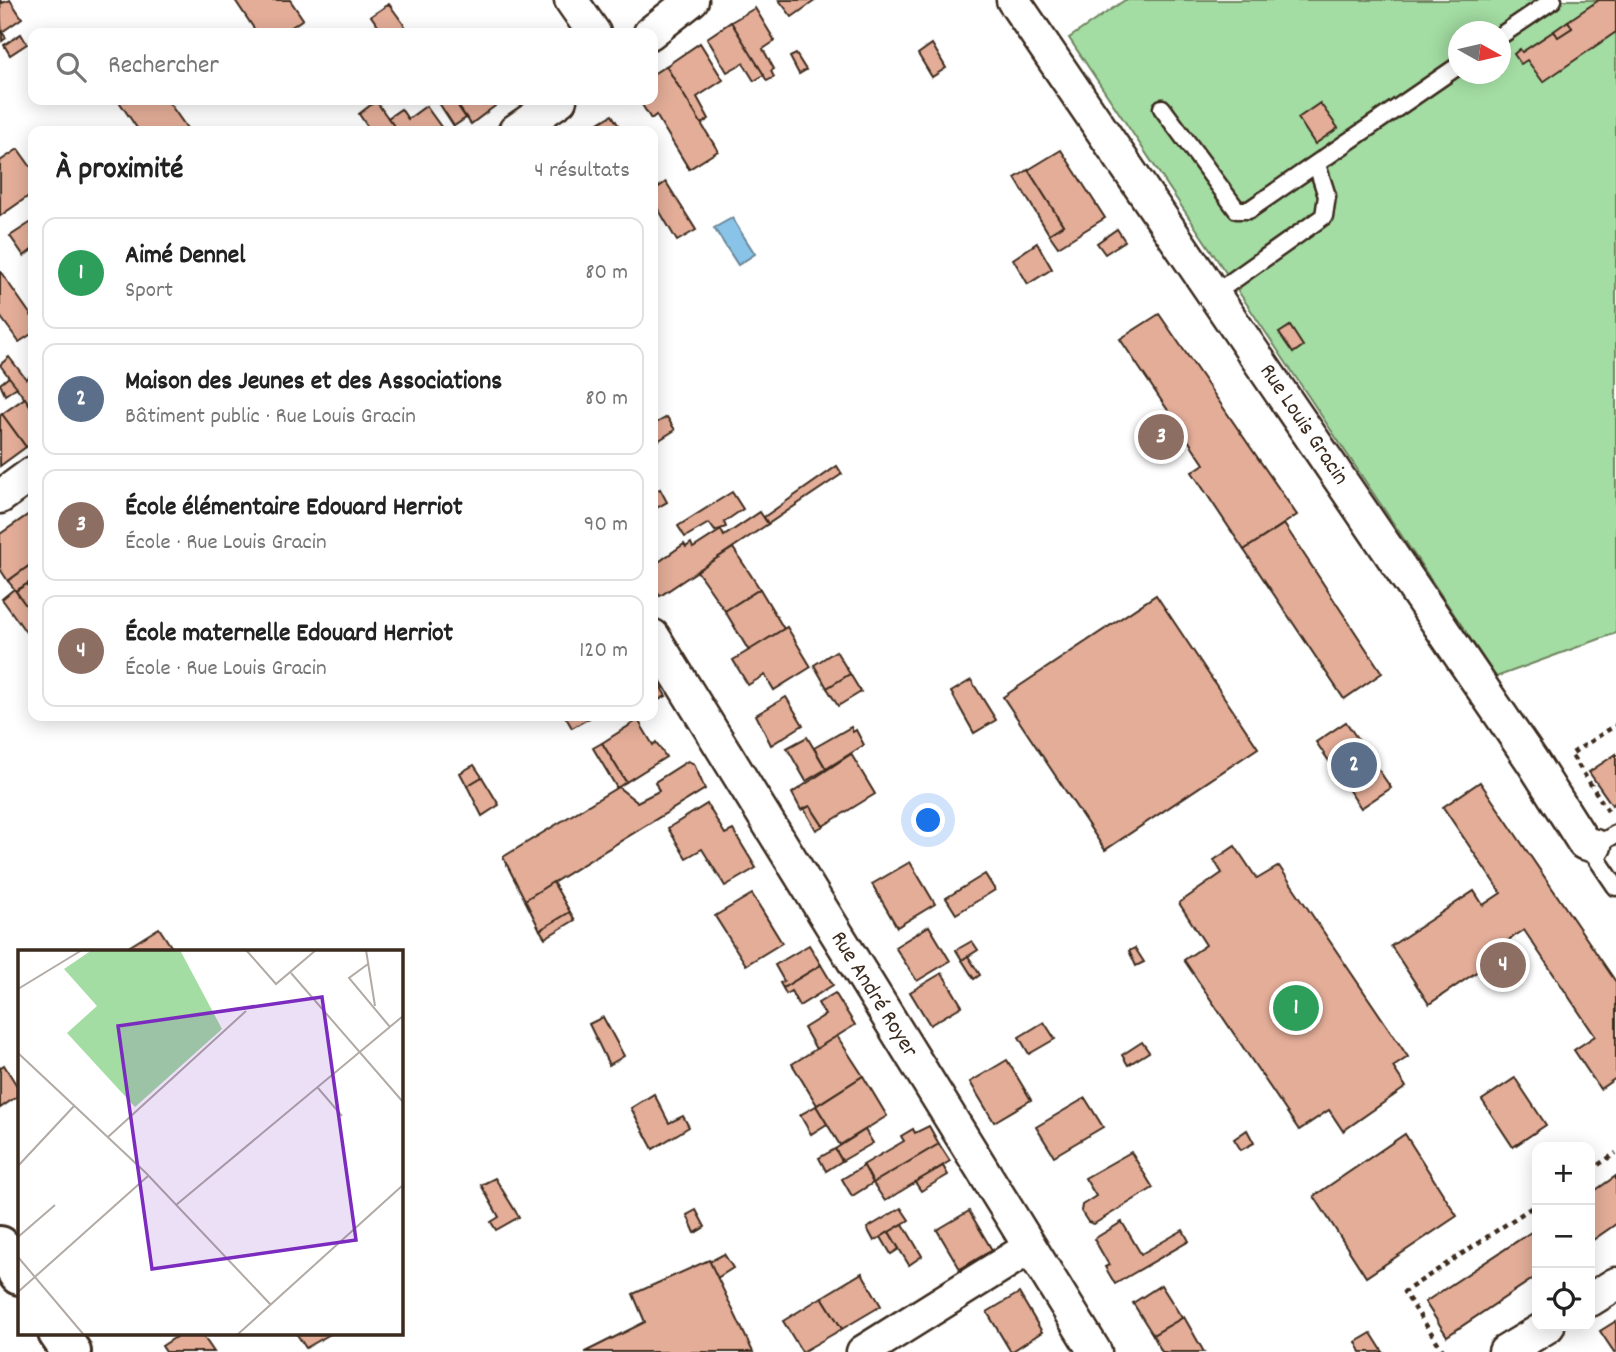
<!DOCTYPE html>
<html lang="fr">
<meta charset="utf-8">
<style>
body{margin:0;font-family:Dekko,sans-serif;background:#f6f6f6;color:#222}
.controls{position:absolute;right:21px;bottom:21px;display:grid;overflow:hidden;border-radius:14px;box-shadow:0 4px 18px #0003}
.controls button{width:63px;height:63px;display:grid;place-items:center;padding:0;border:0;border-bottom:2px solid #e0e0e0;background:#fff;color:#222;font:35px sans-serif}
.compass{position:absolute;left:1448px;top:21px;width:63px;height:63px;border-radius:50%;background:#fff;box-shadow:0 4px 18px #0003;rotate:98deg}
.you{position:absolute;left:929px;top:821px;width:24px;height:24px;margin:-18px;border:5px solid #fff;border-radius:50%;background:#1a73e8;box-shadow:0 0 0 10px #1a73e833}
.badge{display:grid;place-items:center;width:46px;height:46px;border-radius:50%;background:#1f6fb2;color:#fff;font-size:23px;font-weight:700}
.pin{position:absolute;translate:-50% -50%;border:4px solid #fff;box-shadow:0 2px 7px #0006}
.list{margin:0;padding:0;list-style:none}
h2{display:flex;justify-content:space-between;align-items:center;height:91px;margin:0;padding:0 28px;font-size:30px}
h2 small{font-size:23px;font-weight:400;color:#767676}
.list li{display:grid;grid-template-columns:46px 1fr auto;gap:21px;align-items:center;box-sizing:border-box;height:112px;margin:0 14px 14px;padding:0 14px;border:2px solid #e0e0e0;border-radius:14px}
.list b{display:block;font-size:26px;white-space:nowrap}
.list p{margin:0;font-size:23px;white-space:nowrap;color:#767676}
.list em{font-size:23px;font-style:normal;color:#767676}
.icon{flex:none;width:38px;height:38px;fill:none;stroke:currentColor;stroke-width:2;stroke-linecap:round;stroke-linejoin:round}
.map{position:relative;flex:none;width:1616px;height:1352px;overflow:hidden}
.search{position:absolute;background:#fff;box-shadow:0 4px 18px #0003;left:28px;top:28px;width:630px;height:77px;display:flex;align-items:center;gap:18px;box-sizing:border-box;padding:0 24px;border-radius:14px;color:#767676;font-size:26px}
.panel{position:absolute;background:#fff;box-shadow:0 4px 18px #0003;left:28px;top:126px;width:630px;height:595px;border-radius:14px}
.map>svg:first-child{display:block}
</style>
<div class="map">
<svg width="1616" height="1352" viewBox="0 0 1616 1352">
<rect width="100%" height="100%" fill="#fff"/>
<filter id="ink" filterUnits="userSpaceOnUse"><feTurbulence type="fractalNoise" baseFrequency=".0143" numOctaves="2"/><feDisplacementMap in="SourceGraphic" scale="14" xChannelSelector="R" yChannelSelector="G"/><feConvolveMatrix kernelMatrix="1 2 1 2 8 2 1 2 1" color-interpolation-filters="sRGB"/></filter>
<g filter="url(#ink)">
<path fill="#a3dda3" stroke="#6f8460" stroke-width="2" fill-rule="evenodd" d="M1125,0H1616V633L1496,677L1069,38ZM1458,32H1500V74H1458Z"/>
<polygon fill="#89c4e8" stroke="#6a8697" stroke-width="2" points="732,218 755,254 738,265 714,228"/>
<g fill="#e3ad98" stroke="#3b2a1e" stroke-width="2">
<polygon points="0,0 2,3 10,0 22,18 2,32 6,38 2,41"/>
<polygon points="235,0 290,0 303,19 283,33 257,33"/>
<polygon points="779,0 816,0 792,17"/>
<polygon points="1599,0 1616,0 1616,32 1543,82 1527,60 1521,64 1514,54 1520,49 1522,52 1554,31 1558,37 1572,28 1568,21"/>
<polygon points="389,4 410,33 383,33 371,16"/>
<polygon points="755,8 775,41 763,49 774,69 771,71 774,77 767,81 731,22"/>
<polygon points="1568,21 1572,28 1558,37 1554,31"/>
<polygon points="731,22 764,75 754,81 743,63 727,72 707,38"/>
<polygon points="21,34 27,44 10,55 4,45"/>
<polygon points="700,43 723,80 697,97 709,119 701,124 666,66"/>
<polygon points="932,44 946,68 932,77 918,54"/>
<polygon points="796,54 806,70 799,74 790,57"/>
<polygon points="666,66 718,151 689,169 656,115 651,119 639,100 653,100 653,74"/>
<polygon points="118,100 167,100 189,131 139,131"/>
<polygon points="437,100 454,100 466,118 454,126"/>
<polygon points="454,100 503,100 471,124"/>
<polygon points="376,101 388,118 398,131 366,131 369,129 359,114"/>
<polygon points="1320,103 1338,128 1315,144 1298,118"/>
<polygon points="426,106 444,131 398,131 388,118 401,109 408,119"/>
<polygon points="612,115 622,131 595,131 592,127"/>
<polygon points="18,149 33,170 33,193 0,216 0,161"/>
<polygon points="1061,150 1105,218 1058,247 1049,234 1063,225 1028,170"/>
<polygon points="1028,170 1063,225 1049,234 1015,178"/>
<polygon points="666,182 696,230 677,241 653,200 653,191"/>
<polygon points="33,221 33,249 24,256 10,236"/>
<polygon points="1117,229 1125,241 1105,254 1097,243"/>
<polygon points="1037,243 1052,269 1028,284 1013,259"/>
<polygon points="0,271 33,318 33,333 19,342 0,316"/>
<polygon points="1159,314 1297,515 1244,550 1192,472 1204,464 1120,339"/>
<polygon points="1290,326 1303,346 1293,353 1279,333"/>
<polygon points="9,357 26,379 33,374 33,410 0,365"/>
<polygon points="9,377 17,387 5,395 0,384"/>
<polygon points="25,398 33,410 33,442 26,447 2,414"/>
<polygon points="2,414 26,447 0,466 0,416"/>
<polygon points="667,417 675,430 653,444 653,425"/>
<polygon points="837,466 842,474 768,524 764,517"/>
<polygon points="660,489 667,502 653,510 653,493"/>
<polygon points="732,492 743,509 724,522 726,527 715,531 709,523 685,537 678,526"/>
<polygon points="32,512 33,563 8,581 0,569 0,534"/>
<polygon points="760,512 768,524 660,596 653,584 653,566 684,544 686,547 691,543 693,548 721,530 724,536"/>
<polygon points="1284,524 1382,673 1344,699 1244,550"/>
<polygon points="733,548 760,589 725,611 697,571"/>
<polygon points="33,563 33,580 16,591 8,581"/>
<polygon points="27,584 33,592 30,612 16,591"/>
<polygon points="14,589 33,615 33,642 2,599"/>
<polygon points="760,589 784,629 749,651 725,611"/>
<polygon points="1156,595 1258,748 1105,850 1003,697"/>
<polygon points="787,627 811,667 774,690 765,675 748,685 733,660"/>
<polygon points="836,651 850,674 827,688 814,665"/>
<polygon points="653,674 666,696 653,703"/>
<polygon points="850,674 861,692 838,706 827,688"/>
<polygon points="971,680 996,720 974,733 951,692"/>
<polygon points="786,697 803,725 771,745 756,715"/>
<polygon points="565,716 593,716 572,728"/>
<polygon points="638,720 653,745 656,742 666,757 626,782 602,743"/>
<polygon points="1346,722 1391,788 1361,808 1316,742"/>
<polygon points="851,727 853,732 856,730 864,745 826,769 814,748"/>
<polygon points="807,737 826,769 806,781 787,748"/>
<polygon points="602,743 626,782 617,788 593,748"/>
<polygon points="851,754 875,794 823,826 810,806 801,810 792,793"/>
<polygon points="1616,754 1616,802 1612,805 1589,772"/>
<polygon points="688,761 694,764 705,789 525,900 503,857 618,787 637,802 659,791 655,782"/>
<polygon points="474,765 482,777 467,786 460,773"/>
<polygon points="482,777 499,805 482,816 467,786"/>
<polygon points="1480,782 1616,982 1616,1078 1600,1089 1574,1050 1595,1036 1524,930 1507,941 1512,948 1429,1004 1391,946 1474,891 1483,905 1501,893 1443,807"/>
<polygon points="707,804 725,834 733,830 756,868 725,886 702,849 686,858 668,828"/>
<polygon points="810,806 823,826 816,830 804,809"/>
<polygon points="1235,846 1257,879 1279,866 1408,1057 1393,1067 1406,1087 1343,1131 1329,1110 1299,1130 1184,960 1206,945 1179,903 1222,873 1214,860"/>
<polygon points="910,862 935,904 897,927 872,884"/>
<polygon points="985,874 995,890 956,914 946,898"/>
<polygon points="553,882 570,912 540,930 525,900"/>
<polygon points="752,894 782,943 746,965 715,916"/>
<polygon points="570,912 575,920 545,938 540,930"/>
<polygon points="929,926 950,961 917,981 895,947"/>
<polygon points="159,928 174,951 129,951 127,948"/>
<polygon points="972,941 978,950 962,960 956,950"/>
<polygon points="809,945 821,965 783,988 780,983 784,981 775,965"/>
<polygon points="1135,948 1144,962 1136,966 1129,951"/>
<polygon points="968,956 980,975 974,979 962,960"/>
<polygon points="821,965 833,985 799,1006 791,991 786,994 783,988"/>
<polygon points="942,973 962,1006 930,1025 910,992"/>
<polygon points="835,993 855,1025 816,1049 804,1028 825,1015 818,1003"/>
<polygon points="603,1017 624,1056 609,1065 589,1024"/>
<polygon points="1044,1022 1055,1039 1029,1054 1019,1037"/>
<polygon points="837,1036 863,1076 817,1105 792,1064"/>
<polygon points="1142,1042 1149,1052 1128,1065 1122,1055"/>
<polygon points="1007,1060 1031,1100 994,1122 970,1082"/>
<polygon points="4,1065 19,1089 19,1095 0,1108 0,1068"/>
<polygon points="863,1076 887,1116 840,1145 816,1106"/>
<polygon points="1515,1078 1546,1125 1513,1147 1482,1100"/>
<polygon points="654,1094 669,1123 683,1116 689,1127 653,1149 631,1108"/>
<polygon points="1085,1098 1103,1127 1054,1156 1036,1127"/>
<polygon points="816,1106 827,1124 811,1134 800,1115"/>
<polygon points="929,1126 939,1144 873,1183 863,1165 904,1141 901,1136 913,1129 915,1133"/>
<polygon points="865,1130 873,1143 842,1161 835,1149"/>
<polygon points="1247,1130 1254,1143 1241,1150 1234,1139"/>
<polygon points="1405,1134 1457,1216 1366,1277 1314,1196"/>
<polygon points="939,1144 950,1161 885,1201 873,1183"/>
<polygon points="835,1149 842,1161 826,1171 819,1158"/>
<polygon points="1131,1152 1153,1188 1094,1224 1088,1222 1081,1211 1082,1205 1096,1196 1085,1178"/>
<polygon points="864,1166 873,1183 852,1196 842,1179"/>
<polygon points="943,1166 948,1175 921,1191 915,1182"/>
<polygon points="1616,1176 1616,1224 1590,1242 1590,1194"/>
<polygon points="495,1178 519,1217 496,1230 491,1222 499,1217 481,1185"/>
<polygon points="901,1208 909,1220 874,1241 867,1228"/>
<polygon points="696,1210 705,1227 695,1233 687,1215"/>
<polygon points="969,1211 992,1250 960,1269 937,1230"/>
<polygon points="1122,1222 1141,1254 1183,1230 1189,1241 1115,1284 1105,1267 1109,1265 1094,1239"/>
<polygon points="903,1224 922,1256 909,1265 889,1232"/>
<polygon points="1537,1228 1537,1276 1447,1336 1425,1302"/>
<polygon points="889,1232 899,1249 891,1254 881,1237"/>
<polygon points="724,1254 733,1268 717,1278 709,1262"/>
<polygon points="709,1260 753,1352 585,1352 645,1322 633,1294"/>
<polygon points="862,1273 881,1306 842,1329 822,1297"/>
<polygon points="1161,1285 1182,1318 1153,1335 1133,1303"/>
<polygon points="1019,1293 1042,1332 1011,1352 987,1312"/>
<polygon points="822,1297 842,1329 802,1352 783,1321"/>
<polygon points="1184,1317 1204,1352 1162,1352 1153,1335"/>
<polygon points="1616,1321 1616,1352 1614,1352 1600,1331"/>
<polygon points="182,1333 201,1333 214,1352 166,1352 162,1346"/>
<polygon points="296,1333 332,1333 306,1348"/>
<polygon points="1371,1333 1383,1352 1361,1352 1356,1342"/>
</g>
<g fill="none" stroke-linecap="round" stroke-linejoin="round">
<defs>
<g id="lane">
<polyline points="1500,36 1553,0"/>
<polyline points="1162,108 1237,210 1249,210 1458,66"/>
<polyline points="1214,294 1324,216 1327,196 1317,165"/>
<polyline points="1616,834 1595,846 1597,859 1616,887"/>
</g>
<g id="street">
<polyline points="571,0 594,33"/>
<polyline points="1013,0 1532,761 1584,843 1595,846"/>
<polyline points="650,33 692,0"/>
<polyline points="515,131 560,100"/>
<polyline points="0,497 33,473"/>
<polyline points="653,636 1095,1352"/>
<polyline points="1590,1300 1616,1284"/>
<polyline points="863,1352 1029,1248"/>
<polyline points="1505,1352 1548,1326"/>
</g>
<g id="secondary">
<polyline points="0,1246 19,1275"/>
<polyline points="58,1333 71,1352"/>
</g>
</defs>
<use href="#lane" stroke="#3b2a1e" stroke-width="21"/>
<use href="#street" stroke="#3b2a1e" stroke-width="37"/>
<use href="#secondary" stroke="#3b2a1e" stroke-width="44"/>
<g stroke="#3b2a1e" stroke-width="4.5" stroke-dasharray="5 5" stroke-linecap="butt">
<polyline points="1608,811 1571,754 1616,725"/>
<polyline points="1590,1170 1616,1153"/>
<polyline points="1444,1352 1404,1292 1537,1204"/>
</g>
<use href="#lane" stroke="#fff" stroke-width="16"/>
<use href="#street" stroke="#fff" stroke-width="32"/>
<use href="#secondary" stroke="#fff" stroke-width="38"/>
</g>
</g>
<g text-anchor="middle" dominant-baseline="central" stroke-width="5" stroke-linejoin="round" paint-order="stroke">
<g font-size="23" fill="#3b2a1e" stroke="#fff">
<text transform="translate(1303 425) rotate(56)">Rue Louis Gracin</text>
<text transform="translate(873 995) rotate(58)">Rue André Royer</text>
</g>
</g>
<g transform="translate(18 950)">
<rect width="385" height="385" fill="#fff"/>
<path d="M74,0H162L204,79L117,157L49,83L79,56L46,19Z" fill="#a3dda3"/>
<path fill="none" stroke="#b1aaa5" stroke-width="2" d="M228,0L258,34L298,0M348,0L357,56M350,14L331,28L372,77M273,23L385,152M0,39L64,0M0,103L128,223L253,355M300,138L324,166M90,187L228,61M0,216L57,155M158,255L385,66M0,287L37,255M0,307L66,385M0,342L130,226M219,385L385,235"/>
<path fill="#7b2cbf" fill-opacity="0.15" stroke="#7b2cbf" stroke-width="3.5" d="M304,47L338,290L134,319L100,76Z"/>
<rect width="385" height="385" fill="none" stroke="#3b2a1e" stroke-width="3.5"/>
</g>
</svg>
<div class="controls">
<button>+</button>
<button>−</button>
<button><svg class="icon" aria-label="locate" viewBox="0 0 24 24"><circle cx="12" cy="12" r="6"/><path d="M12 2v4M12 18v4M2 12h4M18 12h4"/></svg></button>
</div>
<svg class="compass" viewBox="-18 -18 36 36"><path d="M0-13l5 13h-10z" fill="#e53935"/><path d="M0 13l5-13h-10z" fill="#767676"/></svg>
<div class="you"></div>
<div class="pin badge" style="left:1296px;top:1008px;background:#2e9e5b">1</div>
<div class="pin badge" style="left:1354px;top:765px;background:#5c6f8a">2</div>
<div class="pin badge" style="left:1161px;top:437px;background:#8d6e63">3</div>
<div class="pin badge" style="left:1503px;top:965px;background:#8d6e63">4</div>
<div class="search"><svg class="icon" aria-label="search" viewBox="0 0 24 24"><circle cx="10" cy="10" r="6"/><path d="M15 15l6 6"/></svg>Rechercher</div>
<section class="panel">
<h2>À proximité<small>4 résultats</small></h2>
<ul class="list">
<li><span class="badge" style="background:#2e9e5b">1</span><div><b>Aimé Dennel</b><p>Sport</p></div><em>80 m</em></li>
<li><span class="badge" style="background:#5c6f8a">2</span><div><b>Maison des Jeunes et des Associations</b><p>Bâtiment public · Rue Louis Gracin</p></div><em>80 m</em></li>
<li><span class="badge" style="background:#8d6e63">3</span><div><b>École élémentaire Edouard Herriot</b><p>École · Rue Louis Gracin</p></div><em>90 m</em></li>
<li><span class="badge" style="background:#8d6e63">4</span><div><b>École maternelle Edouard Herriot</b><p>École · Rue Louis Gracin</p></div><em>120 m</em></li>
</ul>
</section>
</div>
